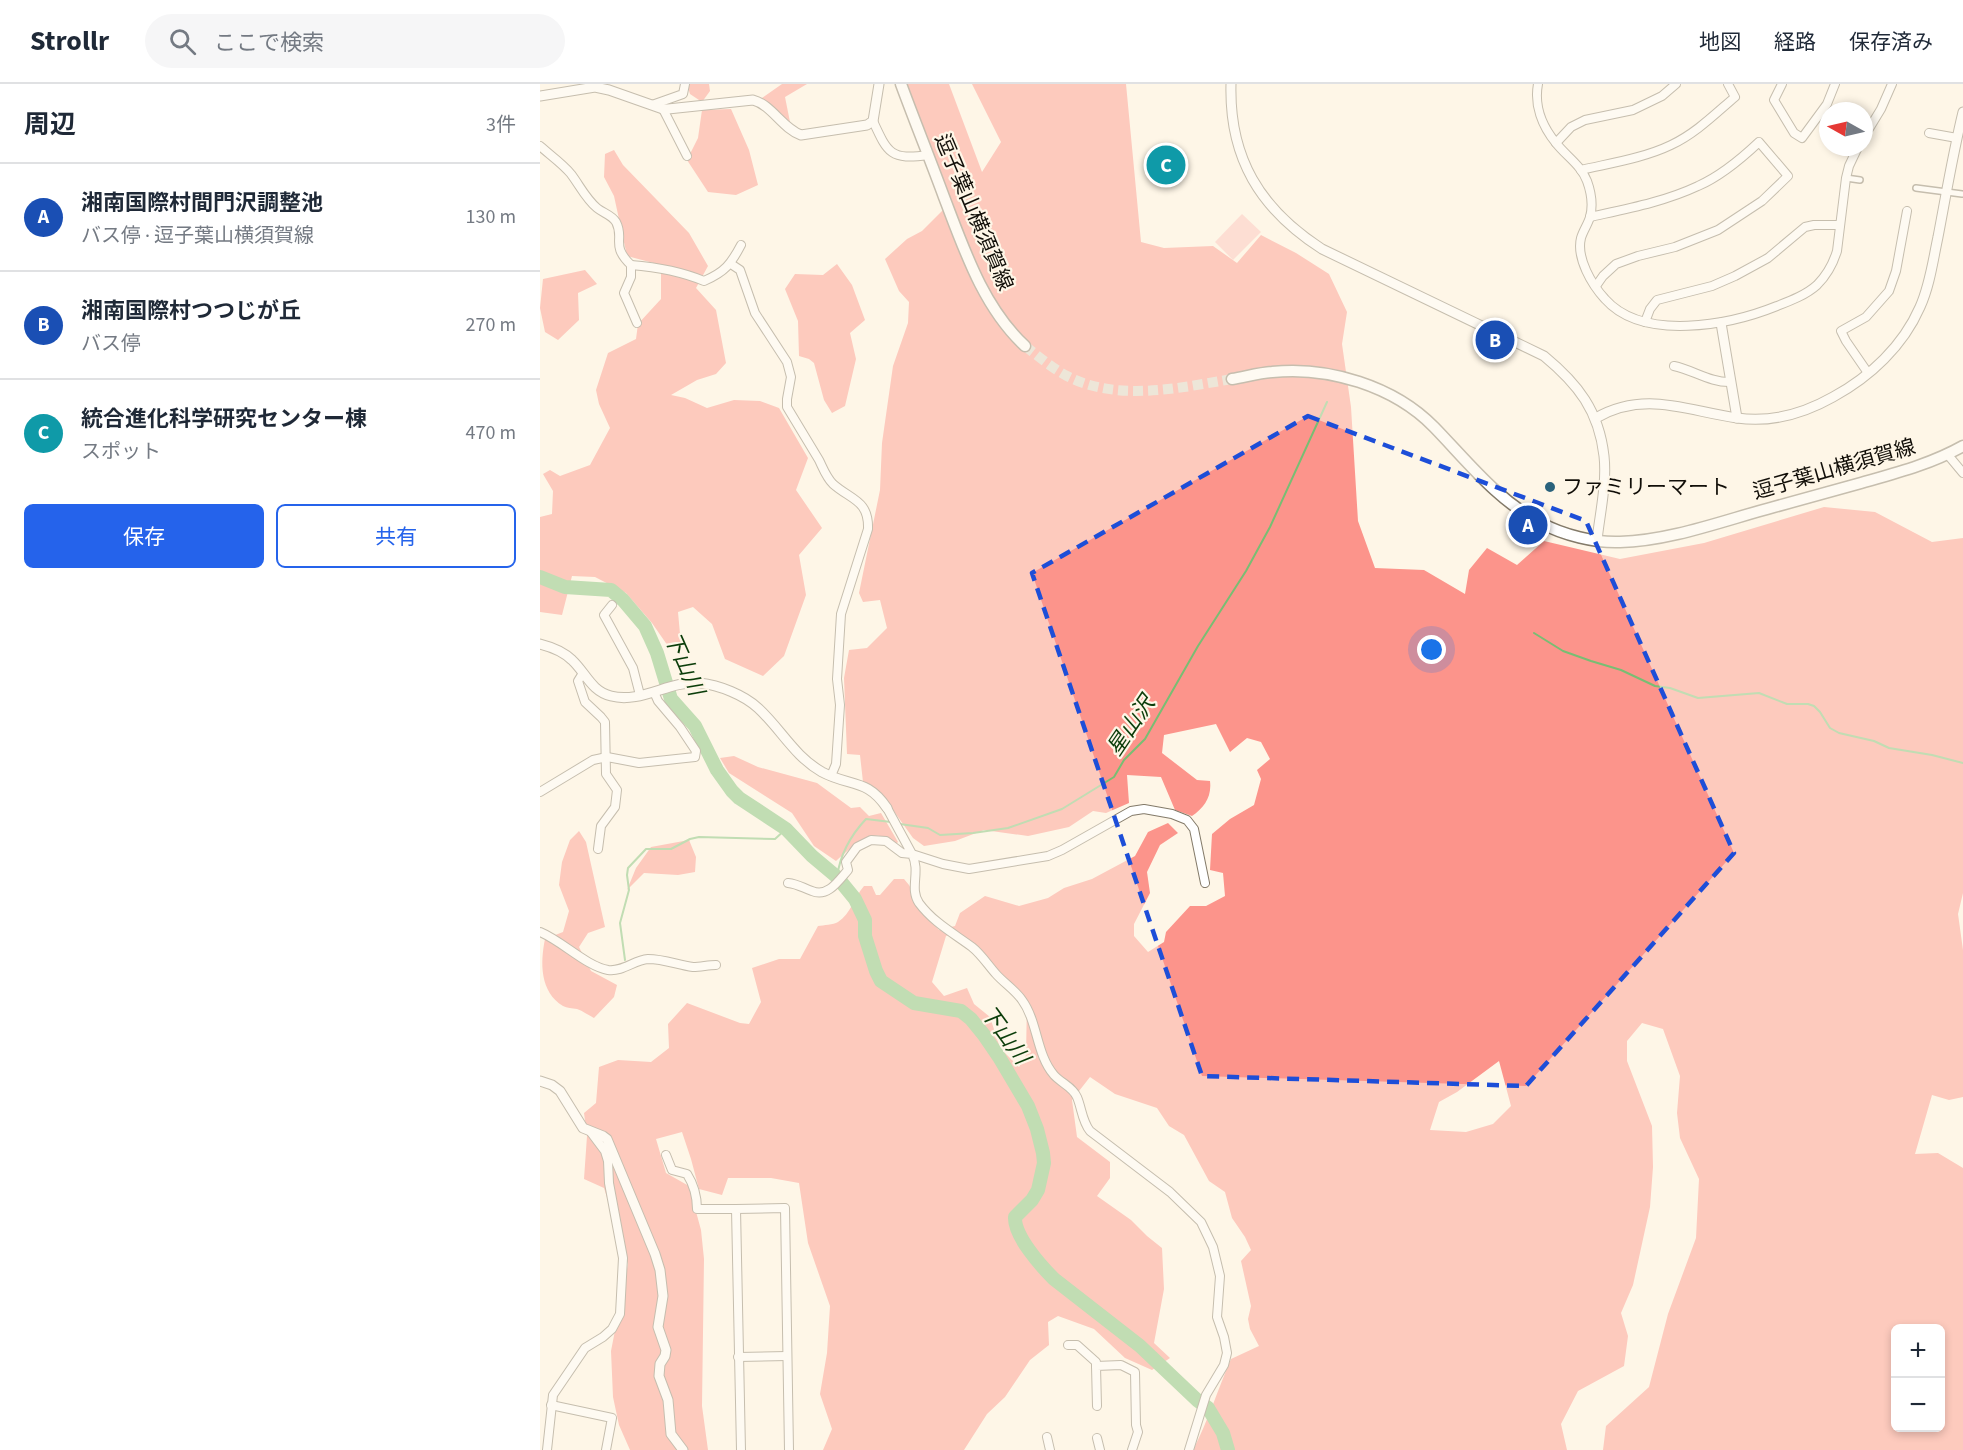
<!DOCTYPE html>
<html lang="ja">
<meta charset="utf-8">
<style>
body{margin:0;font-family:"Source Sans 3","Noto Sans JP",sans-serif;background:#f6f6f7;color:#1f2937}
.controls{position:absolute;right:18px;bottom:18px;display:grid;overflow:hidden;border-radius:9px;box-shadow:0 3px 9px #0003}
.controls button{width:54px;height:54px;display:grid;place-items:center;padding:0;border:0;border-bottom:2px solid #e0e1e3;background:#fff;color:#1f2937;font:30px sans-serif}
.compass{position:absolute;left:1279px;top:18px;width:54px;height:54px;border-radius:50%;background:#fff;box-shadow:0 3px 9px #0003;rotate:278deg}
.you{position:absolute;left:892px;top:566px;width:21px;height:21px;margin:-15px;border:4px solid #fff;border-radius:50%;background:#1a73e8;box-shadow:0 0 0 9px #1a73e833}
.badge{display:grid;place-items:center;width:39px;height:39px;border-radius:50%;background:#2563eb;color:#fff;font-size:20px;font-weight:700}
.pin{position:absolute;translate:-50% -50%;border:3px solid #fff;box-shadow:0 2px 6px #0006}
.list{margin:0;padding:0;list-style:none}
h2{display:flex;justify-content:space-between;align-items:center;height:78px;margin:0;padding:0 24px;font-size:26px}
h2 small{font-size:20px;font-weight:400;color:#747a83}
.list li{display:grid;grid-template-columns:39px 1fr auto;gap:18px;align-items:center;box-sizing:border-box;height:108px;padding:0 24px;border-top:2px solid #e0e1e3}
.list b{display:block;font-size:22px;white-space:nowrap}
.list p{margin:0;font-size:20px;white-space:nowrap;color:#747a83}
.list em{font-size:20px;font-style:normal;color:#747a83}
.actions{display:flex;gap:12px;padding:18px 24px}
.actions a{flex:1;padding:14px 0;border:2px solid #2563eb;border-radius:9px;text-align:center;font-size:21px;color:#2563eb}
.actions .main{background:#2563eb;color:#fff}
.icon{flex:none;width:33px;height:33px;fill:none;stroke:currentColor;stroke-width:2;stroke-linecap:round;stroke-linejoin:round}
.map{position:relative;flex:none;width:1423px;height:1366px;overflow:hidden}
header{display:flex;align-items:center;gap:36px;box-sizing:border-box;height:84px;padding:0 30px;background:#fff;border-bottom:2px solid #e0e1e3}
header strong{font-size:28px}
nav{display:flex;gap:33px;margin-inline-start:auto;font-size:21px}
.search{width:420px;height:54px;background:#f6f6f7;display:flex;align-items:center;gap:15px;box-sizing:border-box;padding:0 21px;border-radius:33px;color:#747a83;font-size:22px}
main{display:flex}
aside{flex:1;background:#fff}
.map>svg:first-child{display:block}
</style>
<header>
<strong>Strollr</strong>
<div class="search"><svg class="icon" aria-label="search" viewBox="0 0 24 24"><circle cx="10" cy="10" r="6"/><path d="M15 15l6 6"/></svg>ここで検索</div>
<nav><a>地図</a><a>経路</a><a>保存済み</a></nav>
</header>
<main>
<aside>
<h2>周辺<small>3件</small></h2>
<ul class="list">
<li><span class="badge" style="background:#1a4fb4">A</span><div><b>湘南国際村間門沢調整池</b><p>バス停 · 逗子葉山横須賀線</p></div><em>130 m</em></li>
<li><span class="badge" style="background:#1a4fb4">B</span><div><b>湘南国際村つつじが丘</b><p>バス停</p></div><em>270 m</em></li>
<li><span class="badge" style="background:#0f9aa8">C</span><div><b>統合進化科学研究センター棟</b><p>スポット</p></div><em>470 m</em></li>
</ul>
<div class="actions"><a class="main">保存</a><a>共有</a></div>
</aside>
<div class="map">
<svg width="1423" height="1366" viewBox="0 0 1423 1366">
<rect width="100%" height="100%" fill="#fef6e7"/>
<polygon fill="#fdc1bb" points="702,130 721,148 693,176 675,158"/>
<g fill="#fc948b" fill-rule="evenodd">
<polygon points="147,0 169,0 170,7 162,18 150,10"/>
<polygon points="242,0 267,0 245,13 250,38 222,14"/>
<path d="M365,0H409L442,88L461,58L432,0H586L601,158L624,164L673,162L697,179L721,151L756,169L789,190L807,228L802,260L811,323L818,437L835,484L884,486L925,510L929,486L947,464L977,481L1004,457L1080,475L1164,459L1284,423L1335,428L1392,458L1423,454V809L1418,830L1423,866V1013L1409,1016L1392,1011L1375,1070L1398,1069L1423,1084V1366H1063L1066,1342L1109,1303L1128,1230L1156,1154L1159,1095L1140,1054L1137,1029L1140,992L1123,945L1102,939L1087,957V977L1112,1042L1113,1083L1110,1123L1093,1201L1081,1229L1088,1252L1084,1282L1038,1307L1021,1340L1027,1366H653C668,1337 678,1305 691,1275L719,1262L710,1245L708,1235L711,1222L701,1177L711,1166L705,1153L692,1134L685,1108L669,1097L644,1051L629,1042L617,1024L575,1010L550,993L532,1016L537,1053L570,1078V1094L557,1112L591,1136L607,1152L622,1164L624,1205L614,1259L630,1274L612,1286L585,1274L554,1245L518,1232L508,1238L509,1261L490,1276L465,1313L447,1330L424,1366H283L292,1345L280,1310L287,1269L290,1222L268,1159L259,1099L231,1094H188L182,1111L159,1105L151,1075L142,1048L116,1055L126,1089L149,1102L161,1146L164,1175L162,1322L168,1366H90L79,1341L73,1313L71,1267L88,1180L64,1104L44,1095L47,1052L44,1029L56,1019L59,983L78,976L111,978L129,964L128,940L147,919L200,939L209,940L221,918L212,884L239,875H260L278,842C284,841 293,841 298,838C311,830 314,813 324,802H332L336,811H340L354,795H364L369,801L385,830L399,846L415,842L420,829L445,812L479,822L508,814L524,804L552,795L595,772L608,748L628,739L638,749L620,761L607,788L610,809L594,840V852L608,868L624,858L626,848L650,822H666L685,812L683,789L670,786L672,750L690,735L714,721L721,695L717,686L730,675L721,658L707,654L690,668L676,640L624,651L622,669L657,696L670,697C672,713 664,724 652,732L635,726L621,693L587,691L589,719L566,729L553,727L529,743L488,752L444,746L415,757L384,762L373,754L343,712L323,698L320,671L307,670L304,594L309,566L327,564L347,544L340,516L323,518L319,509L340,406L342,359L353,282L368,239L369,218L359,207L345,175L367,155L382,147L406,123ZM416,848L441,867L487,918L486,971L479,983L460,964L450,933L434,920L427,904L404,912L392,898L406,852ZM959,977L971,1022L953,1040L926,1048L890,1046L899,1018L917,1008ZM1356,1244H1400V1344H1356Z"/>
<polygon points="191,25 209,66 218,101 196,111 168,108 147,76 158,54 162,26"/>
<polygon points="74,66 83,81 149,149 168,182 156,204 176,226 186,279 176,290 157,296 131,311 145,314 167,324 194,316 220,317 239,324 268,374 256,406 282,444 259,471 266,511 244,572 223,592 185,575 172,540 153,523 138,528 141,561 130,565 112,539 86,509 55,493 32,492 22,531 0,528 0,433 12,430 13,407 3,390 10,386 20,392 50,381 70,344 59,320 56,306 68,269 96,255 98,240 121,215 121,181 87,172 74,112 64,93 65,70"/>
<polygon points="297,180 312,201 325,236 310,249 316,275 305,322 292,329 284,316 274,279 269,275 259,272 258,237 245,205 255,190 283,191"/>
<polygon points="45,186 57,200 38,209 39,236 18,256 5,248 0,224 3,195"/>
<path d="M194,672L218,683L277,699L311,724L320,723L329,732L341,729L358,758L356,760C332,740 315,761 296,777L274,762L252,729L189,689L180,674Z"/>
<path d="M39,747L46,758L65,843L48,849L39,863L51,887L77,901L74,913L54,934C48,931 43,927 37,925C32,924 27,924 23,922C0,908 0,879 5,855L23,848L29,827L19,801L22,778L30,756Z"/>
<polygon points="149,756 156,773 155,788 138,791 104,789 87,806 96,784 111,763"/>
</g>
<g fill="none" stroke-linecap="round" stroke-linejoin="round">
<g stroke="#78be73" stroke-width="2">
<polyline points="994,549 1023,567 1051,577 1081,586 1115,602 1130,604 1158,614 1219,609 1247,620 1268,620 1274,622 1280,628 1290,644 1299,649 1334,657 1349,664 1392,671 1423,679"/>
<polyline points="360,740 388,744 400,751 433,749 468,744 522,725 574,693 584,676 605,655 658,562 706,487 730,443 787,318"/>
<path d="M297,793C300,771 310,752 326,735L351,738"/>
<polyline points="85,876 80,839 89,806 87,791 88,784 106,765 131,765 150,755 159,753 235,755 246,745"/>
</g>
<path stroke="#78be73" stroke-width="14" d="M0,493L25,503L71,506L83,516L105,542L117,569L131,615L155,642L177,686L192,707L199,714L246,745L272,772L297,793L315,815L325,836V852L336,887L341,897L374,919L421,927L431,935L444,951L459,973L488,1022L497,1045L503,1069L504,1079L498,1106L492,1116L475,1133C474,1152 501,1182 514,1195L600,1262L657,1316L668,1324L683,1349L688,1366"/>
<path stroke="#dad3c6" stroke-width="10" stroke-dasharray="10 5" stroke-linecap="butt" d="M485,262C498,272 512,284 527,292C577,318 639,304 692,295"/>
<defs>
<g id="pedestrian">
<polyline points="1306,94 1320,96"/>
<polyline points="1376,104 1422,110"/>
</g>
<g id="minor">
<path d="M998,0C994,21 1002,42 1016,59C1026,72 1041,81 1047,97C1051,108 1053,122 1050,133C1048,140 1043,147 1041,154C1036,174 1052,201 1065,215C1103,258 1190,241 1237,222C1250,217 1266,211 1277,201C1287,191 1293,180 1297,167L1306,94L1309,82L1318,63"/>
<polyline points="1242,0 1234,16 1254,49 1262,54 1287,20 1295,0"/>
<polyline points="112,21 143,10 145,0"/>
<polyline points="123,25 147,72"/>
<path d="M333,37C348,70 351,76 388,71"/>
<polyline points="1389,49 1417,54"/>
<polyline points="1324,53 1341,25 1352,0"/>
<polyline points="1016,59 1031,43 1045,36 1093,26 1122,12 1136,0"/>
<path d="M0,62C10,71 23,80 31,90C40,102 46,115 57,124C63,129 72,131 76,138C85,155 70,161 91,181V193L84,209L97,239"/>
<path d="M1041,86C1071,79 1104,74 1131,61C1155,50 1175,30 1195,13L1188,0"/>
<path d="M1050,133C1086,125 1124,118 1158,102C1181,92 1201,75 1219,58L1248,92L1222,117L1178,146L1135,163L1098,172L1076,180L1063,192L1056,202"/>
<path d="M191,180L200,186L215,229L247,278L251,293L247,315V323C258,341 268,358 279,376C283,384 286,393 293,400C311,416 329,416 328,445L301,530L297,595L300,621L296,680L291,692"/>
<path d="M91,181C116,183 140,187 164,197C185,188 191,180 201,161"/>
<polyline points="1105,238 1110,225 1117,216 1172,202 1195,192 1228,174 1265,143 1274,141 1300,141"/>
<path d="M1134,282C1153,286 1171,299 1191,298"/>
<polyline points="1328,289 1306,257 1301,247 1326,233 1349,207 1356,187 1367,127"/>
<polyline points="1408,371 1423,389"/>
<polyline points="72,521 64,531 93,584 100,611"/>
<polyline points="43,589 38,597 45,618 61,633 65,638 66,690 77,706 75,723 61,742 58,765"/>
<polyline points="0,708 53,676 67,673 99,679 155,673 156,667 140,643 118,617 114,608"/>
<polyline points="347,724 372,770 403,780 429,785 508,772 522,766 591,727 604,725 632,730 647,736 654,745 665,799"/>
<path d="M248,799C258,800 263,804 272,807C288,814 299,796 308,786L306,778L317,763L331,756L346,757L362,769L372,770C381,788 369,804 379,819C393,838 413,849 432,863C441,870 448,881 456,890C464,899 475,906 482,916C498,938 496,970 514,991C521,999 533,1003 537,1013C542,1025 542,1037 550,1047L630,1108L661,1138L673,1163L680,1192L677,1233L684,1253L687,1269L684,1281L666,1311L649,1366"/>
<path d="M0,848C22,857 46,882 68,886C83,888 94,876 108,875C124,875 138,881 153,883C161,883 168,881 176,881"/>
<path d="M126,1071L132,1086L147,1090C154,1101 157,1112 157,1125H196"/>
<polyline points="528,1261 537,1261 556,1278 556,1282"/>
<polyline points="198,1273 247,1272"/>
<polyline points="11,1321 72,1334 66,1366"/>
<polyline points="557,1322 556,1282 581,1281 595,1288 596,1341 598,1348 592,1366"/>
<polyline points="507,1353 510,1366"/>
<polyline points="557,1354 560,1366"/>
<polyline points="7,1366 13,1311 45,1264 63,1253 72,1245 80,1230 83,1174 69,1099 68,1077 65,1067 50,1047"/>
<polyline points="201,1366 196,1125 245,1124 249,1366"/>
</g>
<g id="tertiary">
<path d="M691,0C689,74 720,125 782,165L1004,272C1038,300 1059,327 1064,372C1067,399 1060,429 1057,456"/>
<path d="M0,12L55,3L69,6L123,25H128L213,16C232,21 242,44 261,51L327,41L333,37L339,0"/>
<polyline points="1181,239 1197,334"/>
<path d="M1056,334C1105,306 1147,327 1197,334C1232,339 1263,330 1293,313C1330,293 1363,262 1380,223C1390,201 1393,176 1398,153C1406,111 1413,69 1423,28"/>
<path d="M0,560C12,563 23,567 32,576C46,589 51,607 71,612C101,620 130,596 160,599C179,601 204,611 218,624C241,645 254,672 282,688C310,703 327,694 347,724"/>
<polyline points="0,997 12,1001 20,1007 43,1044 63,1052 67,1055 115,1170 120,1186 123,1212 118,1243 126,1266 125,1272 120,1280 119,1292 128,1316 131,1350 143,1366"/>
</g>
<g id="secondary">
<path d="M361,0C375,38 390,75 404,113C424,165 443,223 485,262"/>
<path d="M692,295C705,293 718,289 732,288C788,282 854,302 894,343C928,378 957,416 1001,439C1023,451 1055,459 1080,458C1130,457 1185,436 1234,423C1263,415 1292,407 1321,399C1356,389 1391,380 1423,362"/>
</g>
</defs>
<use href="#pedestrian" stroke="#837a69" stroke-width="8"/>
<use href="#minor" stroke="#837a69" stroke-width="10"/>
<use href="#tertiary" stroke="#837a69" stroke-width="11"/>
<use href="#secondary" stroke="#837a69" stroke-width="13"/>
<use href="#pedestrian" stroke="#fff" stroke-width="5"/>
<use href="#minor" stroke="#fff" stroke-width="8"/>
<use href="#tertiary" stroke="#fff" stroke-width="9"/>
<use href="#secondary" stroke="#fff" stroke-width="10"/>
</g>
<path d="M0 0H1423V1366H0ZM768,332L1046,437L1194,769L986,1002L662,992L492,489Z" fill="#fef6e7" fill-opacity=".55" fill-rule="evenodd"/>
<path fill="none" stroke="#1d4ed8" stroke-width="4.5" stroke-dasharray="12 8" stroke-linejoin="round" d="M768,332L1046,437L1194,769L986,1002L662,992L492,489Z"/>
<circle fill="#2a627c" stroke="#fef6e7" stroke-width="2" cx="1010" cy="403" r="6"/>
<g text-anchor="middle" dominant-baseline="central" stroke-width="4.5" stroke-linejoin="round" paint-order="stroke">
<g font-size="21" fill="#110e08" stroke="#fef6e7">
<text transform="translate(434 128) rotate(67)">逗子葉山横須賀線</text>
<text transform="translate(1294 385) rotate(-16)">逗子葉山横須賀線</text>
</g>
<g font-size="21" fill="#110e08" stroke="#fef6e7" text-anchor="start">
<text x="1022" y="403">ファミリーマート</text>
</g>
<g font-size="22" font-style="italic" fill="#0b3d0a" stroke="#fef6e7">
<text transform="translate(144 580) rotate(66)">下山川</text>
<text transform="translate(591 642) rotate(-56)">星山沢</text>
<text transform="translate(465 951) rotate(54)">下山川</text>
</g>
</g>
</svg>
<div class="controls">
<button>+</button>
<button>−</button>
</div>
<svg class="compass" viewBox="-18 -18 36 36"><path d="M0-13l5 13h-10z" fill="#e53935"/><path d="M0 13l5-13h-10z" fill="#747a83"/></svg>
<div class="you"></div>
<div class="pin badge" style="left:988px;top:441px;background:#1a4fb4">A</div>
<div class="pin badge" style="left:955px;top:256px;background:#1a4fb4">B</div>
<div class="pin badge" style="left:626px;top:81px;background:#0f9aa8">C</div>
</div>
</main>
